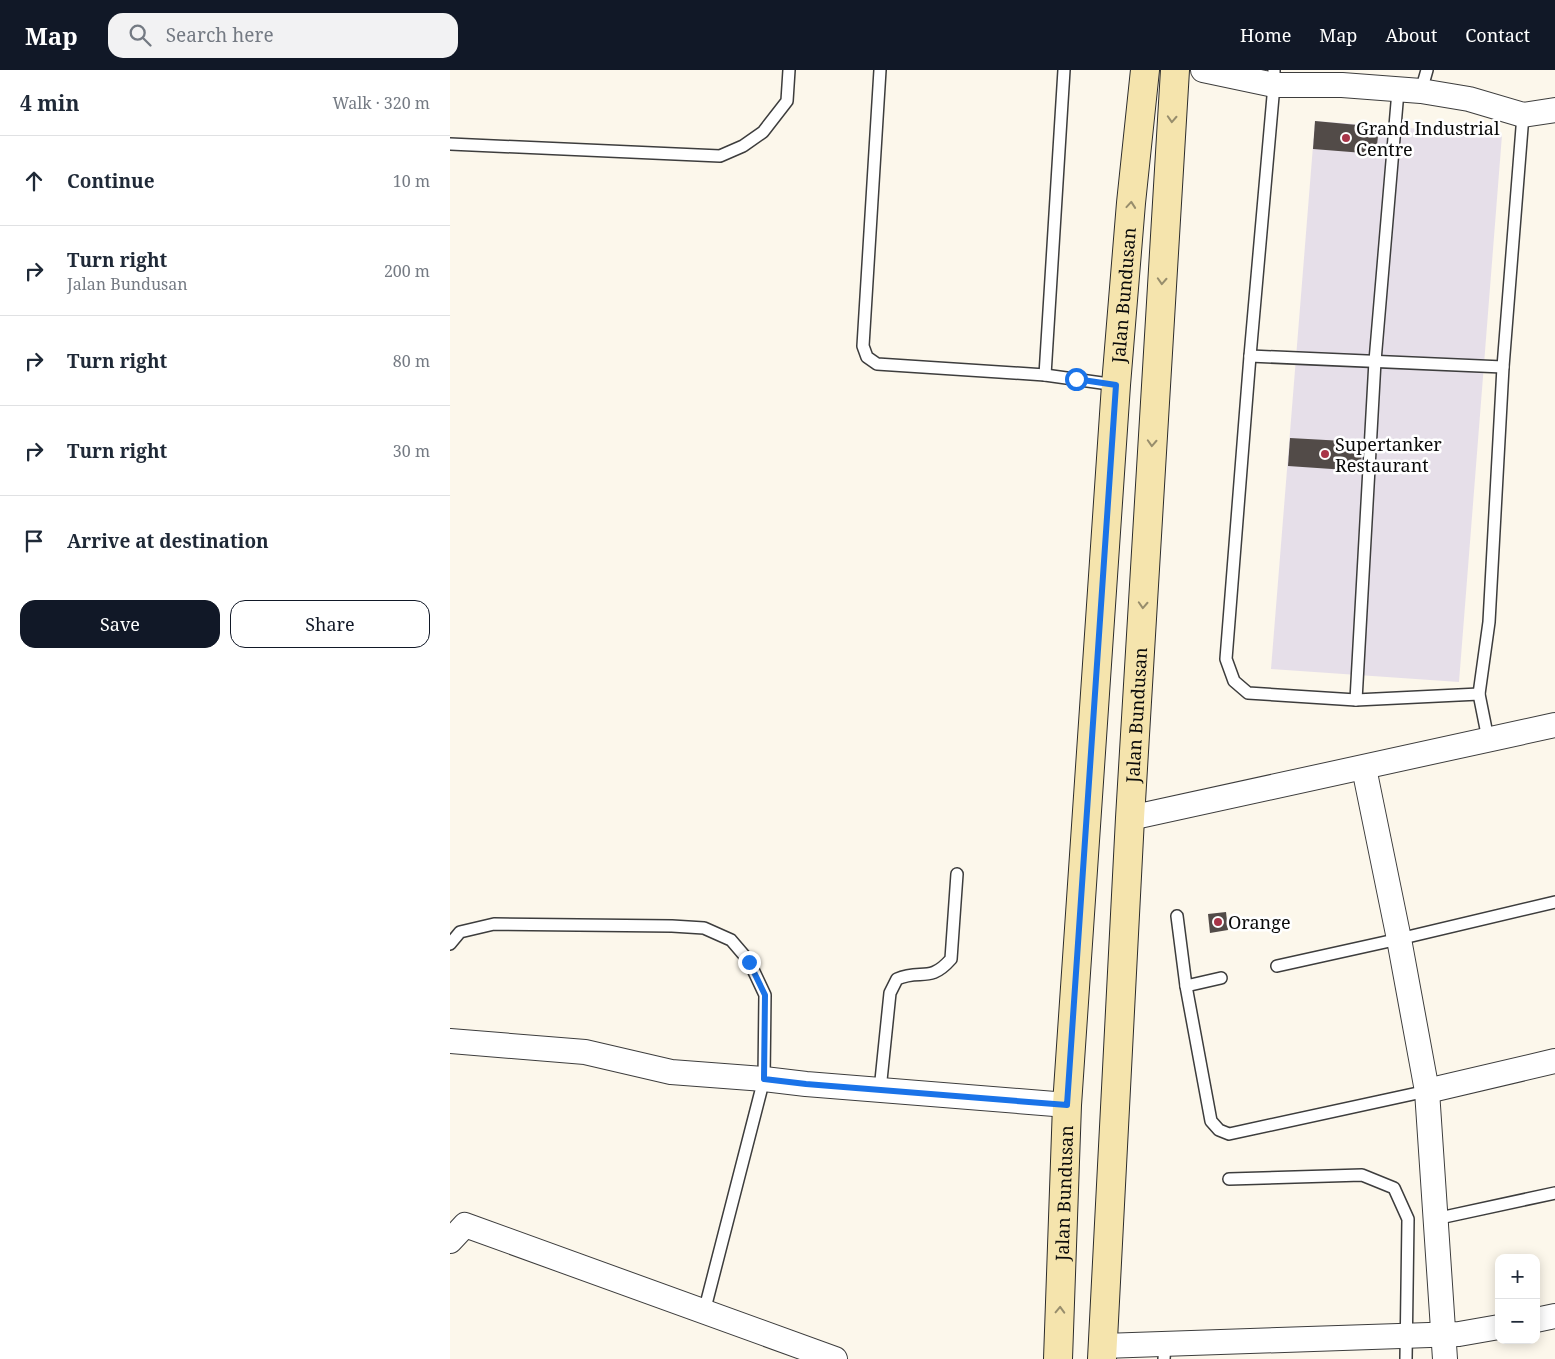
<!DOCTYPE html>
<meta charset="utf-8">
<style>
body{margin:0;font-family:"Noto Serif",serif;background:#f2f2f3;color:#1f2937}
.controls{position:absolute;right:15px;bottom:15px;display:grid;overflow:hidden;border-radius:10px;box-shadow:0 2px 12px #0003}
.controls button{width:45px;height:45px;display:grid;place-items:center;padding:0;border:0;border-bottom:1px solid #e0e1e3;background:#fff;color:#1f2937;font:25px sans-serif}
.stop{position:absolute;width:15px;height:15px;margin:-11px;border:4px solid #1a73e8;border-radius:50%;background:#fff}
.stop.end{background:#1a73e8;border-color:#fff;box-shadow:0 1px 5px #0008}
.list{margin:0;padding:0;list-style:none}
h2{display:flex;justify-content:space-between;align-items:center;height:65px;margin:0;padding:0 20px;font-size:21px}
h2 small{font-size:16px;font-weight:400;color:#747a83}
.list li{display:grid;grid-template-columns:32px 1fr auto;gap:15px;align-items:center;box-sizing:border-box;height:90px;padding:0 20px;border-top:1px solid #e0e1e3}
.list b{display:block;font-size:19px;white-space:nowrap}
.list p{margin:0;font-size:16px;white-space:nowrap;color:#747a83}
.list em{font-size:16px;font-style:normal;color:#747a83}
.actions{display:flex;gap:10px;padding:15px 20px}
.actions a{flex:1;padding:11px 0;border:1px solid #111827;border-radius:15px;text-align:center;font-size:18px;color:#111827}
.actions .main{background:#111827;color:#fff}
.icon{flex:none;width:28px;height:28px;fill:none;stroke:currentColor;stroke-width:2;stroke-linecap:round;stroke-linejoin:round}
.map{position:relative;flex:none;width:1105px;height:1289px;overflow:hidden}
header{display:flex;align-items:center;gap:30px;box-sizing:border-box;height:70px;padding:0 25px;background:#111827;color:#fff}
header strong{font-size:24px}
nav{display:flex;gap:28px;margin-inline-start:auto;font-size:18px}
.search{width:350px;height:45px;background:#f2f2f3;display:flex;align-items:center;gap:12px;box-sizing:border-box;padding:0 18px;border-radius:15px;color:#747a83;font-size:19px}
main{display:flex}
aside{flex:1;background:#fff}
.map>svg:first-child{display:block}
</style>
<header>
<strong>Map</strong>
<div class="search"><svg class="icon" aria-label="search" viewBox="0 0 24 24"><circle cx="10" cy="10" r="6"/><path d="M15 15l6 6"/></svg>Search here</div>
<nav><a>Home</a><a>Map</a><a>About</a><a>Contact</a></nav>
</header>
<main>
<aside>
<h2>4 min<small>Walk · 320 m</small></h2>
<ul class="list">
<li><svg class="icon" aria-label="ahead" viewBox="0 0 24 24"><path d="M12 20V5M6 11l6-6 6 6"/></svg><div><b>Continue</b></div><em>10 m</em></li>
<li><svg class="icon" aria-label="right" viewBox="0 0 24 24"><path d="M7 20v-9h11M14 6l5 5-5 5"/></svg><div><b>Turn right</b><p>Jalan Bundusan</p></div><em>200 m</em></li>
<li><svg class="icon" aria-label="right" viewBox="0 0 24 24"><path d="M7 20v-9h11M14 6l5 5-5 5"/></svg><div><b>Turn right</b></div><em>80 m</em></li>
<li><svg class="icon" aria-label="right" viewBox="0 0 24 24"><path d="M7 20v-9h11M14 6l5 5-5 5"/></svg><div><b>Turn right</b></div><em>30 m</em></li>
<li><svg class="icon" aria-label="arrive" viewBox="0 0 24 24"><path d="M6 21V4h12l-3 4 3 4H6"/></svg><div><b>Arrive at destination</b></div></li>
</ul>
<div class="actions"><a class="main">Save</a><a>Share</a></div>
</aside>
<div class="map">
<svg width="1105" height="1289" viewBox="0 0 1105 1289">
<rect width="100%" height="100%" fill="#fcf7eb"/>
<polygon fill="#e6dfe9" points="865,51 1052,65 1009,612 821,599"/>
<g fill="#524b48">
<polygon points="865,51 929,57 926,84 863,79"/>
<polygon points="840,368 912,372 911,401 838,396"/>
<polygon points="776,842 778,860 760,863 758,844"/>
</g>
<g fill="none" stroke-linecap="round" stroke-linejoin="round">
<defs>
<g id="lane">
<polyline points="430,0 413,276 417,287 427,294 595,305 666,315"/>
<polyline points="824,0 824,15 800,286 776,589 784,611 798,623 906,630 1029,624"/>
<polyline points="971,21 977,0"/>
<polyline points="0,74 270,86 293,76 313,62 337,31 339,0"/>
<polyline points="800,286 1053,297"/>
<polyline points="595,305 614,0"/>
<polyline points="906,630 925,291 948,21"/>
<polyline points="1038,669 1029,624 1039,552 1053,297 1073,45"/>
<polyline points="727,846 736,916 761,1051 769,1060 779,1064 977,1021"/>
<polyline points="0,874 10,862 44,854 222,856 254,858 281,870 299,891 315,925 314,1009 254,1242"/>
<polyline points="827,896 949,869 1105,832"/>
<polyline points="736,916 771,908"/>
<path d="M430,1020L440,923L447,909C471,898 479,914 501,889L507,804"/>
<polyline points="779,1109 912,1105 944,1118 958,1149 956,1289"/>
<polyline points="985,1149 1105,1123"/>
<polyline points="714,1289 715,1274"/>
</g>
<g id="street">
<polyline points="753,0 824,15 892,15 971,21 1019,29 1073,45 1105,40"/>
<polyline points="914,698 949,869 977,1021 995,1289"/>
<polyline points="680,748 1105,655"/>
<polyline points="0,971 135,982 221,1002 314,1009 356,1014 617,1035"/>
<polyline points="977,1021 1105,991"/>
<polyline points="0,1171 15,1155 385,1289"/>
<polyline points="1086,1250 1105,1246"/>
<polyline points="653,1276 1009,1264 1049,1257"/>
</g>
<g id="secondary">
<path id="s1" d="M608,1289L617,1035L666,315L681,133L695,0"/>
<path id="s2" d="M652,1289L680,748L725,0"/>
</g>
</defs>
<use href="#lane" stroke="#3d3d3d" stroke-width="14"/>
<use href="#street" stroke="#3d3d3d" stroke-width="26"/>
<use href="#secondary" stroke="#2c2c2c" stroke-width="30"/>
<use href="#lane" stroke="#fff" stroke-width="11"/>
<use href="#street" stroke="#fff" stroke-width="24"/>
<use href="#secondary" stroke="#f5e4ad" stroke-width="28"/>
</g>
<defs><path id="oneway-chevron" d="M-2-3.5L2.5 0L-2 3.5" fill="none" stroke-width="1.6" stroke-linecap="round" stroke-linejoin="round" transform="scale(1.25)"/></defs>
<g stroke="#978d6c">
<use href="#oneway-chevron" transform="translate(722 49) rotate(93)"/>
<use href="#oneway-chevron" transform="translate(681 135) rotate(-85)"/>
<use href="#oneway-chevron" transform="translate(712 211) rotate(93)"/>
<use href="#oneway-chevron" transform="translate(702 373) rotate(93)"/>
<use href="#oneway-chevron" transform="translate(693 535) rotate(93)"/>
<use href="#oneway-chevron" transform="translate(610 1240) rotate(-88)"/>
</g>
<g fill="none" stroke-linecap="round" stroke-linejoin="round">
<polyline stroke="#1a73e8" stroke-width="6" points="299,892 315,925 314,1009 356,1014 617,1035 666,315 626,309"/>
</g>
<g fill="#a83548" stroke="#fff" stroke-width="2">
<circle cx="896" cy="68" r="5"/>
<circle cx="875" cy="384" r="5"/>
<circle cx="768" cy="852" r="5"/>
</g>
<g text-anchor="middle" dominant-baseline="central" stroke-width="5" stroke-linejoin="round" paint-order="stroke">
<g font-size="18" fill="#0a0a0a" stroke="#fff" text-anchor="start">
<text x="906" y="58">Grand Industrial<tspan x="906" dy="21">Centre</tspan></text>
<text x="885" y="374">Supertanker<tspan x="885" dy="21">Restaurant</tspan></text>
<text x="778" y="852">Orange</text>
</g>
<g font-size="18" fill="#0a0a0a" stroke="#fff">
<text stroke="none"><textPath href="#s1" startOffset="1066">Jalan Bundusan</textPath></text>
<text stroke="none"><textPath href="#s2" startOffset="645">Jalan Bundusan</textPath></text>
<text stroke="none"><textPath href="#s1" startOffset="166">Jalan Bundusan</textPath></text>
</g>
</g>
</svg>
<div class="controls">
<button>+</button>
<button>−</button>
</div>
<div class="stop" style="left:626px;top:309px"></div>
<div class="stop end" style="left:299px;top:892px"></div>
</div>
</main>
